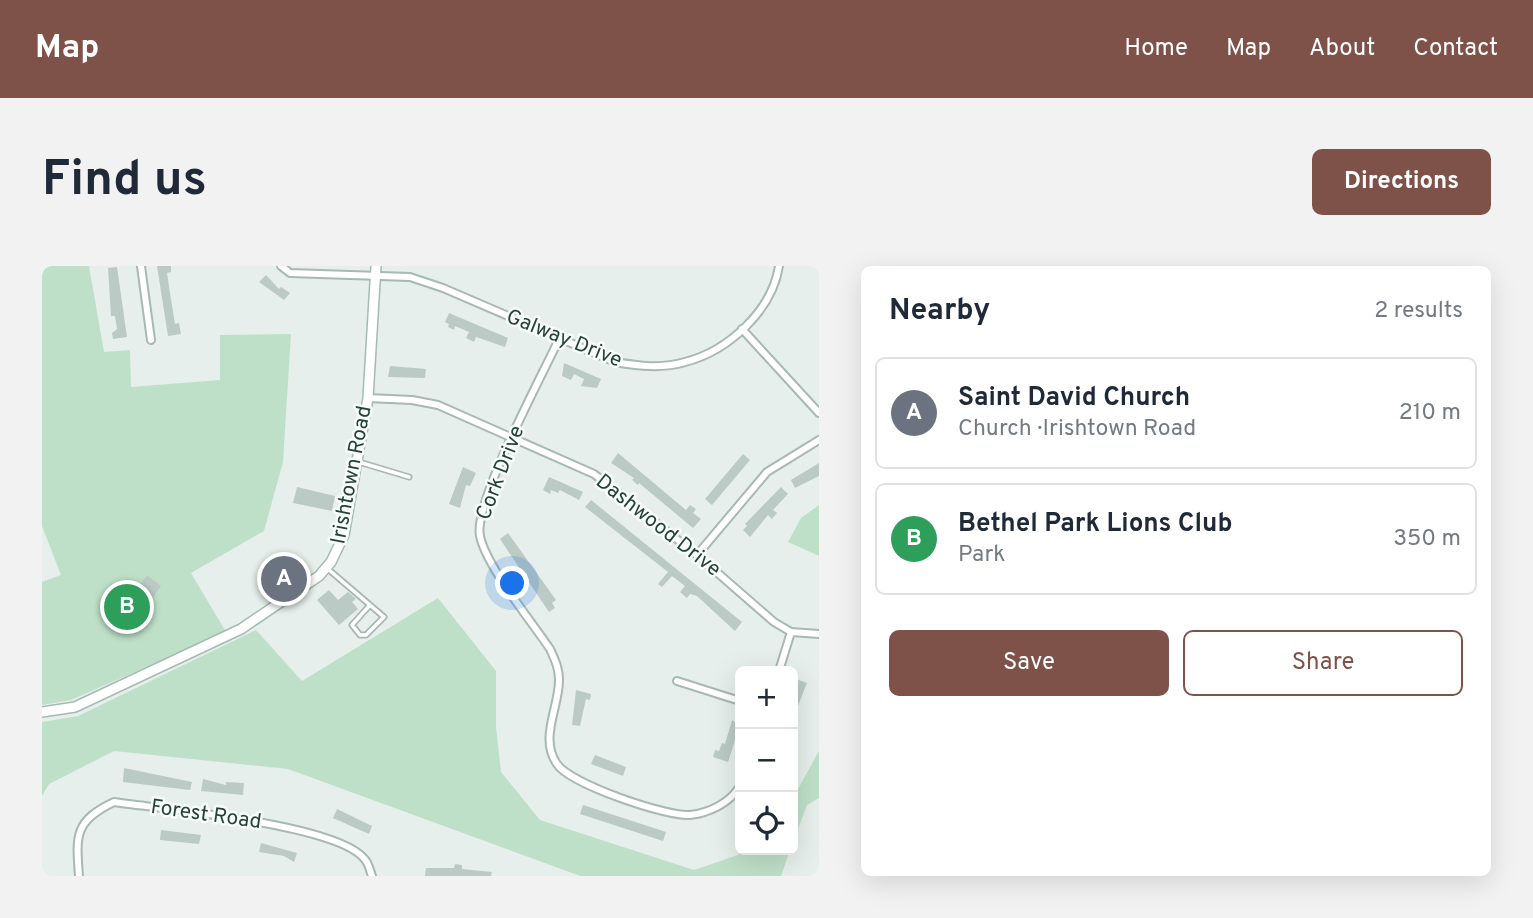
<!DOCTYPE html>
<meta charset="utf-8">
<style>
body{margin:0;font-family:Overpass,sans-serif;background:#f2f2f3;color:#1f2937}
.controls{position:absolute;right:21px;bottom:21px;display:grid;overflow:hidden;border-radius:10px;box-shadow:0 7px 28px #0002}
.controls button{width:63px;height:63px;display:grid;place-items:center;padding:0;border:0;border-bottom:2px solid #e0e1e3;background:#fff;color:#1f2937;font:35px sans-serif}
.you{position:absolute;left:471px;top:318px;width:24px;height:24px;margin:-18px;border:5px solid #fff;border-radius:50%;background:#1a73e8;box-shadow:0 0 0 10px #1a73e833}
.badge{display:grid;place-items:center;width:46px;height:46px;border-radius:50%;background:#7f5249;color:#fff;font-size:23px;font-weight:700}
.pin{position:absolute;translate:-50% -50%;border:4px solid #fff;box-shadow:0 2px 7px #0006}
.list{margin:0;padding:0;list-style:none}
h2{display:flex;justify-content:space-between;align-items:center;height:91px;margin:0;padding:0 28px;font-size:30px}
h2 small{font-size:23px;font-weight:400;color:#747a83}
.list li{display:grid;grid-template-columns:46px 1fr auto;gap:21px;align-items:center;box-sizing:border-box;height:112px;margin:0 14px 14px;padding:0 14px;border:2px solid #e0e1e3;border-radius:10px}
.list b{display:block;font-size:26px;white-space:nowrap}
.list p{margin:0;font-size:23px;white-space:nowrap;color:#747a83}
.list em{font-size:23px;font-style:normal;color:#747a83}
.actions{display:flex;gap:14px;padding:21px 28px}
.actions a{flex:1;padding:16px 0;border:2px solid #7f5249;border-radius:10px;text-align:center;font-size:24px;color:#7f5249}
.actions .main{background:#7f5249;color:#fff}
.icon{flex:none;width:38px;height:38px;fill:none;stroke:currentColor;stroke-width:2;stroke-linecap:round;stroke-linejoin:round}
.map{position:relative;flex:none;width:777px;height:610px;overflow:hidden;border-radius:10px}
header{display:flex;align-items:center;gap:42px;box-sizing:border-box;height:98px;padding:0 35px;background:#7f5249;color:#fff}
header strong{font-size:33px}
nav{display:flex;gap:38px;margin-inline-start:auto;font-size:24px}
.intro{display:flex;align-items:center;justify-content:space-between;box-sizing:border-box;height:168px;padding:0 42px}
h1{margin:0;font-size:49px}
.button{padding:18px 32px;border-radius:10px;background:#7f5249;color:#fff;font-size:24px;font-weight:700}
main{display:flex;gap:42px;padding:0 42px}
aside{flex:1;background:#fff;border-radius:10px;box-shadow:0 7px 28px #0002}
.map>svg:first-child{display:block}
</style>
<header>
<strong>Map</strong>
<nav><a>Home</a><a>Map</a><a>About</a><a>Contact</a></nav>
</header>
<div class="intro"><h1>Find us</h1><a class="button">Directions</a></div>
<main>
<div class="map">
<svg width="777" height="610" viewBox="0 0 777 610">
<rect width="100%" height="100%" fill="#e6efeb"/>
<g fill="#bfe0c8">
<polygon points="0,0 47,0 62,86 88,84 89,121 178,114 178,69 249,68 241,196 222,265 149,307 184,366 29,434 0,439 0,316 19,309 0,260"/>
<polygon points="777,239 777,290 746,276 759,252"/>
<polygon points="396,332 454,405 454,461 459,506 498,554 652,604 696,589 702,584 748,584 739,610 538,610 246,503 72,485 7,518 0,530 0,456 36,450 214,364 260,415"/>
<polygon points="777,485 777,532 765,539 751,577 751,532"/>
</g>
<g fill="#bbcac4">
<polygon points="115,0 129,0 129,6 125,7 128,27 133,58 137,57 139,68 126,70"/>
<polygon points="75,1 85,71 71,73 70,67 75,63 73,50 69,50 66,2"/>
<polygon points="224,9 237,23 239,21 248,27 242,34 217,16"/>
<polygon points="407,47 466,72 463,81 434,71 432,76 424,72 427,66 413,60 412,64 406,61 407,58 403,56"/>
<polygon points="522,97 559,113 555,122 539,120 542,113 532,108 529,114 520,110"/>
<polygon points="348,100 384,103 383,112 346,111"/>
<polygon points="576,187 644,244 648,239 654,243 651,247 659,253 651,262 597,217 596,219 590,214 592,212 569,197"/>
<polygon points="701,188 708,194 670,239 663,233"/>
<polygon points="777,197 777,210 753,222 749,214"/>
<polygon points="421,201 434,207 428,220 424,219 418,242 407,238"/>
<polygon points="507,211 541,226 537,234 518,224 516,227 509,224 508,228 501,224"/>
<polygon points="255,221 293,230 290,245 251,237"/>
<polygon points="739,221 746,228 731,244 735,247 730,253 726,249 708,271 701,264 705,260 703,258"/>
<polygon points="549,234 700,356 693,365 655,330 648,328 645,332 638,326 643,320 630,310 620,321 616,318 626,306 543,241"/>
<polygon points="466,267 514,334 510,337 513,342 507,346 458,273"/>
<polygon points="105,309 119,320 109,334 95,323"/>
<polygon points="287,324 296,334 306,326 314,333 310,336 316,343 297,359 275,334"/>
<polygon points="754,413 765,417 752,450 751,424"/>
<polygon points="534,424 549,428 548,434 544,433 538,460 530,459"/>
<polygon points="690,454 698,459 686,496 671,491 673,484 677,485 680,477 683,478"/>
<polygon points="553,489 584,501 581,510 549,498"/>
<polygon points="82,502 150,516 148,524 81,516"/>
<polygon points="161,513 184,519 184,516 202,517 201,529 159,525"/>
<polygon points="541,539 624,566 621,575 538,548"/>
<polygon points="295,543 330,560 327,568 291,552"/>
<polygon points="119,564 159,569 157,578 118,574"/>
<polygon points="219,577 255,587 252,596 242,590 217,586"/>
<polygon points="413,598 420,599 420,603 450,606 449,610 383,610 384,602 412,602"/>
</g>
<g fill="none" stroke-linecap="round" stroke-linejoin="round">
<defs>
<g id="lane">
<polyline points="317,196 367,211"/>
<polyline points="286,303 328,339 310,359 318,369 324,369 342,351 328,339"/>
</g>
<g id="street">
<polyline points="99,0 109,74"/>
<path d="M239,0L248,7L368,11L401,22L573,96C597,100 619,103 643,96C686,85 730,45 737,0"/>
<polyline points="700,63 777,147"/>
<path d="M517,73C500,110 431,237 438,270C444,300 490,356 508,383C513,394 517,402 517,414C517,442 497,472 515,498C528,518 625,551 648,549C667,547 688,537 698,520"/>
<polyline points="326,132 370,134 396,139 552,208 655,289 732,356 749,366 777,368"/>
<polyline points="655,289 725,206 777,174"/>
<polyline points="737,405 749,366"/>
<polyline points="635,415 698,435"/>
<path d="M37,610C34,570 32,555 72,536C118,543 301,558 324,595C327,599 328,605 330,610"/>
</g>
<polyline id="secondary" points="0,446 33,441 199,363 277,310 289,296 302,269 326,132 334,0"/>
</defs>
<use href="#lane" stroke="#a8b8b2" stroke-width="7"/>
<use href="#street" stroke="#a8b8b2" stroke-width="10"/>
<use href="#secondary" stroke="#a4bbb3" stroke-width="12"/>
<use href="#lane" stroke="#fff" stroke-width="3.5"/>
<use href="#street" stroke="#fff" stroke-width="6"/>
<use href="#secondary" stroke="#fff" stroke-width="9"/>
</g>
<g text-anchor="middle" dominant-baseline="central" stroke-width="5" stroke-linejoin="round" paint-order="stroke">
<g font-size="21" fill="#24423a" stroke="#f7fbf9">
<text transform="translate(522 73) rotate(22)">Galway Drive</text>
<text transform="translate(459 207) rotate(-69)">Cork Drive</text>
<text transform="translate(310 209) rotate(-79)">Irishtown Road</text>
<text transform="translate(616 260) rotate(38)">Dashwood Drive</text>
<text transform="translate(164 549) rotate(8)">Forest Road</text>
</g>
</g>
</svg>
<div class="controls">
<button>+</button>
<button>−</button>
<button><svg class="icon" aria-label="locate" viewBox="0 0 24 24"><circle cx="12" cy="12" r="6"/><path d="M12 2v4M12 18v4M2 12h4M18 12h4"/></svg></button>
</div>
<div class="you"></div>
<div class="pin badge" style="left:242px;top:313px;background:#6b7280">A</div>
<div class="pin badge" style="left:85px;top:341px;background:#2e9e5b">B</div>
</div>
<aside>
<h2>Nearby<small>2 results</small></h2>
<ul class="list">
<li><span class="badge" style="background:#6b7280">A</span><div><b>Saint David Church</b><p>Church · Irishtown Road</p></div><em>210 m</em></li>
<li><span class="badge" style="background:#2e9e5b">B</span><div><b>Bethel Park Lions Club</b><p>Park</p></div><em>350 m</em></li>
</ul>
<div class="actions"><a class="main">Save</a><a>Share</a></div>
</aside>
</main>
